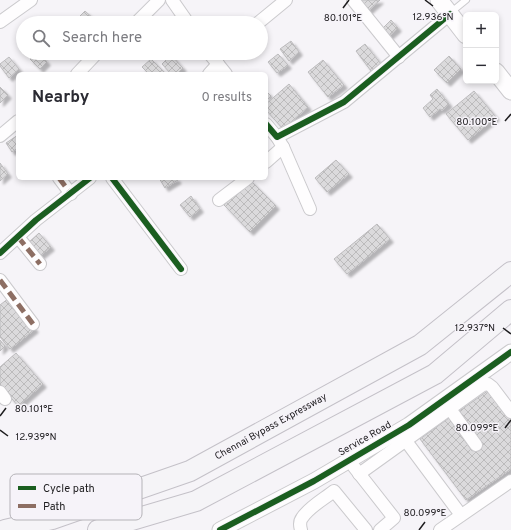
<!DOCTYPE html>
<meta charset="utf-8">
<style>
body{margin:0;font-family:Overpass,sans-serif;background:#f2f2f3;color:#2b2b33}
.controls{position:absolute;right:12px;top:12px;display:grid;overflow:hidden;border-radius:6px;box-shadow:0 2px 6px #0003}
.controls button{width:36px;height:36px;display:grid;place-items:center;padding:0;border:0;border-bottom:1px solid #e1e1e2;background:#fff;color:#2b2b33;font:20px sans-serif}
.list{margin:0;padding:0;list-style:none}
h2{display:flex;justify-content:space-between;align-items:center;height:52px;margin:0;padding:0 16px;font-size:17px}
h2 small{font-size:13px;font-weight:400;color:#7c7c81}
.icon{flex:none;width:22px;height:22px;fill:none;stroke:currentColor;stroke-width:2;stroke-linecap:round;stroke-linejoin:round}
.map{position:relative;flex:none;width:511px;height:530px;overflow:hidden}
.search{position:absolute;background:#fff;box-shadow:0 2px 6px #0003;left:16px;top:16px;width:252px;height:44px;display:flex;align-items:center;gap:10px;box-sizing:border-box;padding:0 14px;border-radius:22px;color:#7c7c81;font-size:15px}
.panel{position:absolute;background:#fff;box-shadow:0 2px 6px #0003;left:16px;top:72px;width:252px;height:108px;border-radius:6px}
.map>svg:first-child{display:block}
</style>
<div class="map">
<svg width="511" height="530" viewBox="0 0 511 530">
<defs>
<pattern id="building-cross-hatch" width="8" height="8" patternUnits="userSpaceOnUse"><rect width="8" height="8" fill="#dbdadc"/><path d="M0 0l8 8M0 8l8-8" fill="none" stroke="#bcbbbc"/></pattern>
<filter id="shadow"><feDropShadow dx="3.5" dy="3.5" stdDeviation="1" flood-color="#0004"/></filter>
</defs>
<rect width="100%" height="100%" fill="#f6f4f8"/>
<g fill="url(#building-cross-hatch)" stroke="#bcbbbd" filter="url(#shadow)">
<polygon points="358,0 380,0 368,11"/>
<polygon points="85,11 96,21 94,23 79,23 76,20"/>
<polygon points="391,20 398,28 388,37 381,30"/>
<polygon points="291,41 299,52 289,61 280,49"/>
<polygon points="365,44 381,64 371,71 356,51"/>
<polygon points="36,53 39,53 47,62 40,69 30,59"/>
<polygon points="278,54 288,65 277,73 268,62"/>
<polygon points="171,55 183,68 177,74 171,74 162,64"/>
<polygon points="449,56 461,69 447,83 434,70"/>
<polygon points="9,57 19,69 9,78 0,66 0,64"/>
<polygon points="151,59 166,74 149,74 142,67"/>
<polygon points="323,60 344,85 328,97 308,72"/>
<polygon points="289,84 308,107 283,129 266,110 266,104"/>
<polygon points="0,87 8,95 0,103"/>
<polygon points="437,89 449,104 442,110 440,109 430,117 423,108 433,99 430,95"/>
<polygon points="266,91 271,96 266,101"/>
<polygon points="474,91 496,117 468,140 446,114"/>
<polygon points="18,135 18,148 12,152 6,143"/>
<polygon points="336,160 349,174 327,192 315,178"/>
<polygon points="0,163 8,174 0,181"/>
<polygon points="159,178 176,178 178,180 165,188"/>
<polygon points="250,180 276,206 250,232 224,205"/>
<polygon points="191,196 200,209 190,217 180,205"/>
<polygon points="377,224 390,239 347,274 334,259"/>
<polygon points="39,233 51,247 40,256 28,243"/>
<polygon points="9,298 35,329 10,349 0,337 0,305"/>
<polygon points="0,340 5,346 0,351"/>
<polygon points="16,353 43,384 18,406 0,385 0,367"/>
<polygon points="489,390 511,419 511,469 466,500 420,439 449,418 472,451 481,445 458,412"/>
</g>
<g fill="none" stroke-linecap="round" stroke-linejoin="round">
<defs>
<polyline id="service" points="450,13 466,0"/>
<g id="minor">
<polyline points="172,0 188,23"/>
<polyline points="353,0 399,57"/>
<polyline points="0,22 31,0"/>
<polyline points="136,23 159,0"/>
<polyline points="258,23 286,0"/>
<polyline points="209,53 226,74"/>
<polyline points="77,74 97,53"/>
<polyline points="209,74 218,64"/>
<polyline points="266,124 277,137 344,102 450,14"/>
<polyline points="0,136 18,121"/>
<polyline points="277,137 283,147 310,209"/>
<polyline points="266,162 283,147"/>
<polyline points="59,178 71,194"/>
<polyline points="112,178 181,269"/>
<polyline points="219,200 248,178"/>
<polyline points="18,237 40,264"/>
<polyline points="0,253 36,220 90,178"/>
<polyline points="0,280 33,324"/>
<polyline points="0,392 5,399"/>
<polyline points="445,402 476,445"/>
<polyline points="406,441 461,515"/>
<polyline points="354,467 394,518 380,530"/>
<polyline points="359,474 483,385 488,384 492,387 511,412"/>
<path d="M301,530C300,526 299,522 302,518C309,507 324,499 334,491L366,530"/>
<polyline points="440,530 511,481"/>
</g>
<polyline id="tertiary" points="220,530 314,481 409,425 511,352"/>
<g id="secondary">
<polyline points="439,0 466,35"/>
<polyline points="496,72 511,91"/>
</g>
<g id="trunk">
<polyline points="5,530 52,519 190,471 420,345 511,272"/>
<polyline points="98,530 196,501 435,374 511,310"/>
</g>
</defs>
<use href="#service" stroke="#cbcacd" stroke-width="8"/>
<use href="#minor" stroke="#cbcacd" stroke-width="14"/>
<use href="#tertiary" stroke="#cbcacd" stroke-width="17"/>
<use href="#secondary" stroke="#cbcacd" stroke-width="19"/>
<use href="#trunk" stroke="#c4c1c8" stroke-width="22"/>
<use href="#service" stroke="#fefdfe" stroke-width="6"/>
<use href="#minor" stroke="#fefdfe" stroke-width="12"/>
<use href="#tertiary" stroke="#fefdfe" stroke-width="15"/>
<use href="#secondary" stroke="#fefdfe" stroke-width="17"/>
<use href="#trunk" stroke="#f5f4f7" stroke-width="20"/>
<g stroke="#8d6e63" stroke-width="5" stroke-dasharray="10 5" stroke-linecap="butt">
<polyline points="59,178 71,194"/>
<polyline points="18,237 40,264"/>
<polyline points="0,280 33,324"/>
</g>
<defs>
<g id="cycleway">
<polyline points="266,124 277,137 344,102 450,14"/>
<polyline points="112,178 181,269"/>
<polyline points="0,253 36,220 90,178"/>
<polyline points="220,530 314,481 409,425 511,352"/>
</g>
</defs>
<use href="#cycleway" stroke="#f6f3f9" stroke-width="8"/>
<use href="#cycleway" stroke="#1b5e20" stroke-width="6"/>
</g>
<path fill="none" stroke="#1e1d1f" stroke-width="1.5" d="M425,0L433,6M343,8L349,0M505,121L511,114M503,328L511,334M0,416L6,408M505,428L511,420M0,430L8,436M419,530L425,522"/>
<g text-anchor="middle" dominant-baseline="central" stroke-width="3" stroke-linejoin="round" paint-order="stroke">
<g font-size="10" fill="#1e1d1f" stroke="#f6f3f9">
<text transform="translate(271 427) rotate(-29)">Chennai Bypass Expressway</text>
<text transform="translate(365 439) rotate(-30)">Service Road</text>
</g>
</g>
<rect x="10" y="474" width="132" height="46" rx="6" fill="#f6f3f9" stroke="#b5b3b8" stroke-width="1"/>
<rect x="18" y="486" width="18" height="4" fill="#1b5e20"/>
<rect x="18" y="504" width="18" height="4" fill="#8d6e63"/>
<g font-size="11" fill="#1e1d1f">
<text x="43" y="492">Cycle path</text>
<text x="43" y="510">Path</text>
</g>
<g font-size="10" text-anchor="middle" fill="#1e1d1f" stroke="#f6f3f9" stroke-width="3" stroke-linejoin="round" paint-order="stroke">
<text x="433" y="20">12.936°N</text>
<text x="343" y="21">80.101°E</text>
<text x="477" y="125">80.100°E</text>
<text x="475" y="331">12.937°N</text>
<text x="34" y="412">80.101°E</text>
<text x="477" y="431">80.099°E</text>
<text x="36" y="440">12.939°N</text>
<text x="425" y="516">80.099°E</text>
</g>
</svg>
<div class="controls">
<button>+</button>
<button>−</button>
</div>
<div class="search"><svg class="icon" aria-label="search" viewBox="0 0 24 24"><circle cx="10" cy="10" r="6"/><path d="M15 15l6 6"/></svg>Search here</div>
<section class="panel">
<h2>Nearby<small>0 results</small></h2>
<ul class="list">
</ul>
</section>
</div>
